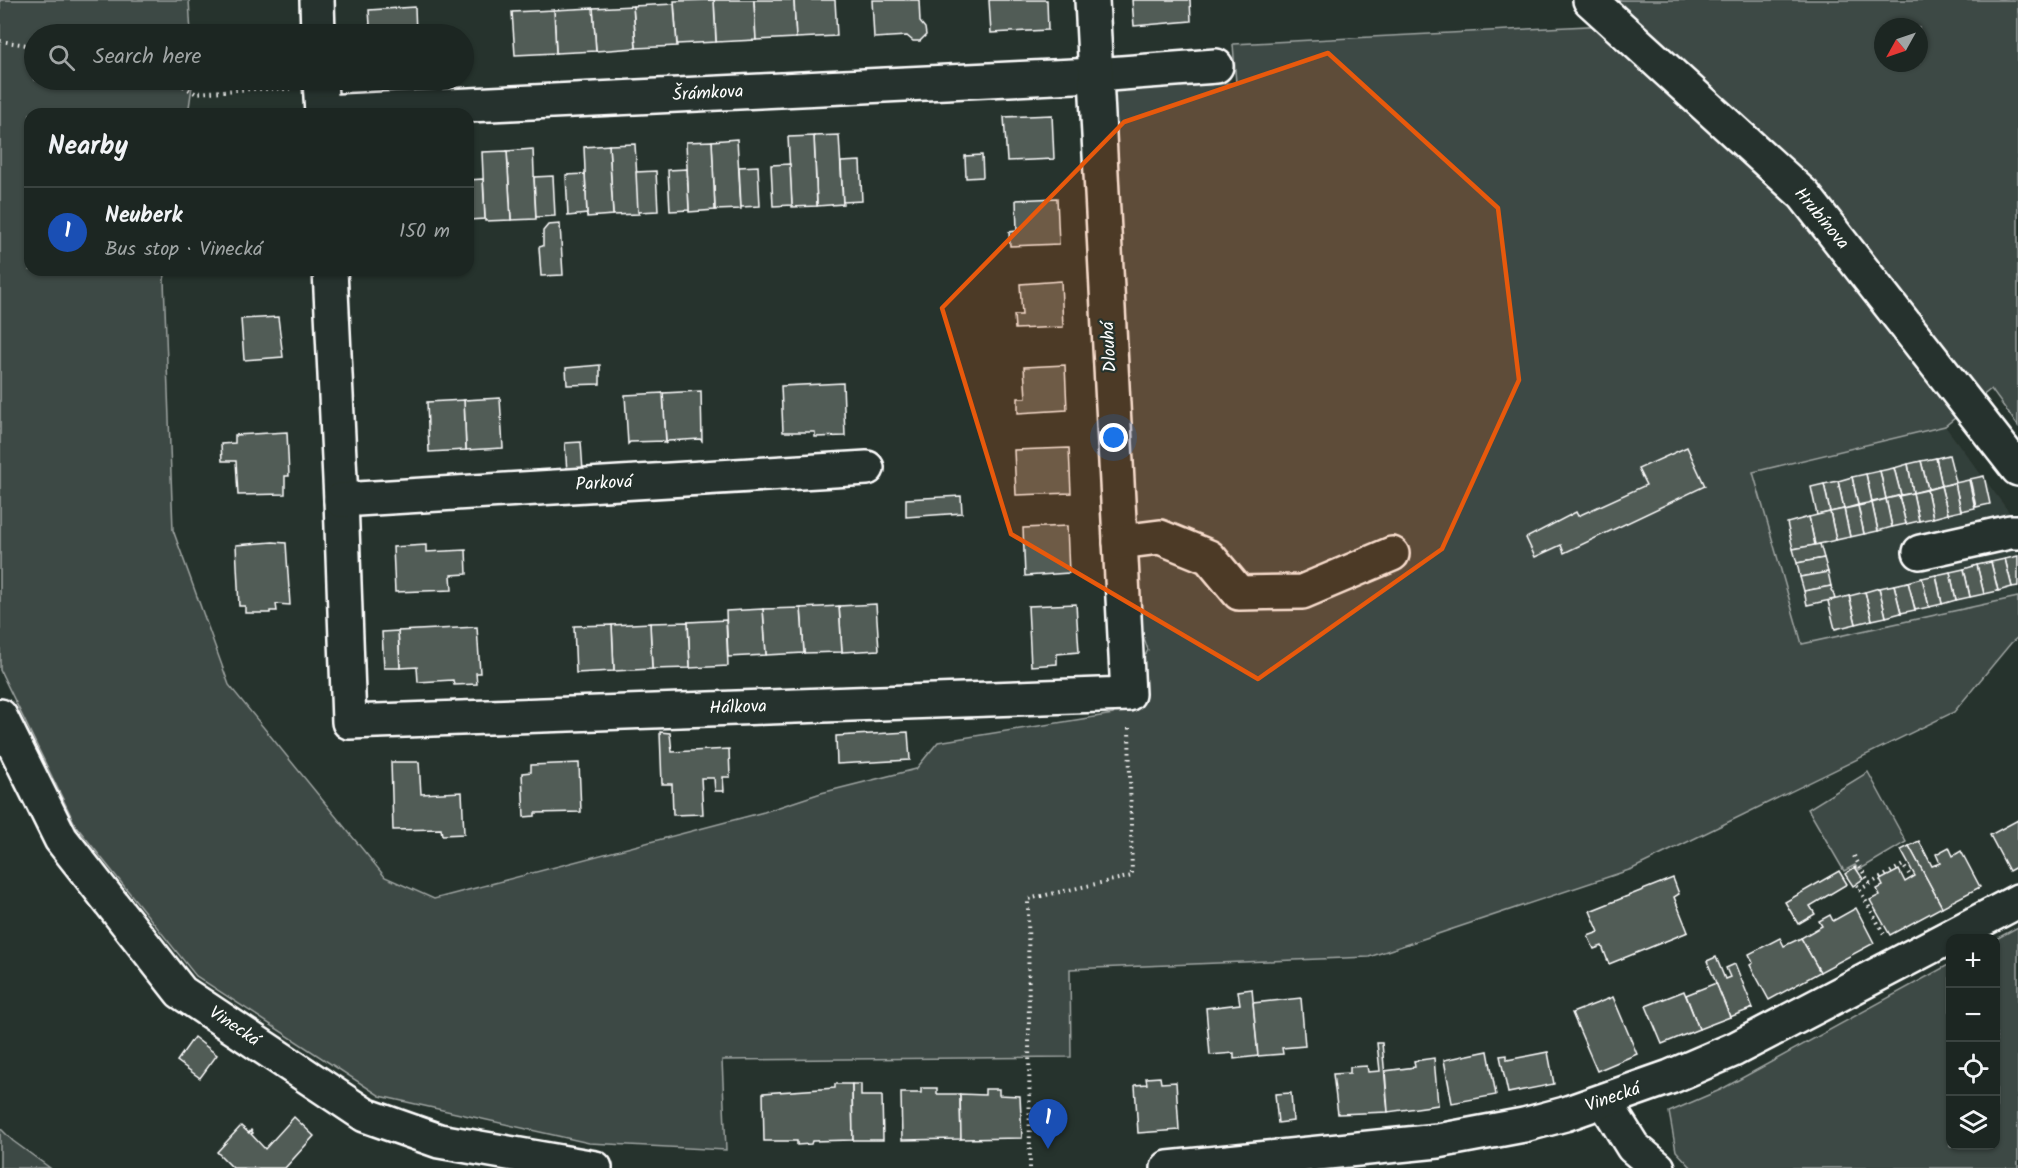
<!DOCTYPE html>
<meta charset="utf-8">
<style>
body{margin:0;font-family:Kalam,sans-serif;background:#29322f;color:#f1f3f6}
.controls{position:absolute;right:18px;bottom:18px;display:grid;overflow:hidden;border-radius:12px;box-shadow:0 2px 4px #0004}
.controls button{width:54px;height:54px;display:grid;place-items:center;padding:0;border:0;border-bottom:2px solid #3a4340;background:#1c2622;color:#f1f3f6;font:30px sans-serif}
.compass{position:absolute;left:1874px;top:18px;width:54px;height:54px;border-radius:50%;background:#1c2622;box-shadow:0 2px 4px #0004;rotate:230deg}
.you{position:absolute;left:1114px;top:438px;width:21px;height:21px;margin:-15px;border:4px solid #fff;border-radius:50%;background:#1a73e8;box-shadow:0 0 0 9px #1a73e833}
.badge{display:grid;place-items:center;width:39px;height:39px;border-radius:50%;background:#b45309;color:#fff;font-size:20px;font-weight:700}
.pin{position:absolute;translate:-50% -50px;filter:drop-shadow(0 2px 3px #0008)}
.pin::after{content:'';position:absolute;top:32px;width:21px;height:18px;background:inherit;clip-path:polygon(0 0,100% 0,50% 100%)}
.list{margin:0;padding:0;list-style:none}
h2{display:flex;justify-content:space-between;align-items:center;height:78px;margin:0;padding:0 24px;font-size:26px}
h2 small{font-size:20px;font-weight:400;color:#a0a5a5}
.list li{display:grid;grid-template-columns:39px 1fr auto;gap:18px;align-items:center;box-sizing:border-box;height:90px;padding:0 24px;border-top:2px solid #3a4340}
.list b{display:block;font-size:22px;white-space:nowrap}
.list p{margin:0;font-size:20px;white-space:nowrap;color:#a0a5a5}
.list em{font-size:20px;font-style:normal;color:#a0a5a5}
.icon{flex:none;width:33px;height:33px;fill:none;stroke:currentColor;stroke-width:2;stroke-linecap:round;stroke-linejoin:round}
.map{position:relative;flex:none;width:2018px;height:1168px;overflow:hidden}
.search{position:absolute;background:#1c2622;box-shadow:0 2px 4px #0004;left:24px;top:24px;width:450px;height:66px;display:flex;align-items:center;gap:15px;box-sizing:border-box;padding:0 21px;border-radius:33px;color:#a0a5a5;font-size:22px}
.panel{position:absolute;background:#1c2622;box-shadow:0 2px 4px #0004;left:24px;top:108px;width:450px;height:168px;border-radius:18px}
.map>svg:first-child{display:block}
</style>
<div class="map">
<svg width="2018" height="1168" viewBox="0 0 2018 1168">
<rect width="100%" height="100%" fill="#26332d"/>
<filter id="ink" filterUnits="userSpaceOnUse"><feTurbulence type="fractalNoise" baseFrequency=".0167" numOctaves="2"/><feDisplacementMap in="SourceGraphic" scale="12" xChannelSelector="R" yChannelSelector="G"/><feConvolveMatrix kernelMatrix="1 2 1 2 8 2 1 2 1" color-interpolation-filters="sRGB"/></filter>
<g filter="url(#ink)">
<polygon fill="#333f3a" points="1945,426 2018,524 2018,597 1802,645 1753,472"/>
<g fill="#3e4944" stroke="#9ea4a2" stroke-width="1.5" fill-rule="evenodd">
<path d="M0,0H189L191,34H34V80H193L188,114H30V270H166L164,280L173,530L229,685L385,877L434,899L764,812L821,793L916,769L938,742L1113,714L1148,650L1142,632L1112,90L1236,83L1233,44L1608,25L1616,0H2018V426L1991,389L1945,426L1753,472L1802,644L2018,597V637L2011,643L1954,712L1632,869L1369,957L1070,969L1071,1057L722,1060L726,1150L589,1143L380,1096L196,976L76,826L0,670ZM1883,27H1919V63H1883Z"/>
<polygon points="1868,772 1906,842 1859,870 1855,865 1844,871 1808,809"/>
<polygon points="2018,927 2018,1168 1692,1168 1676,1151 1669,1112 1720,1090 1950,964 1950,1146 1996,1146 1996,939"/>
<polygon points="0,1128 13,1141 50,1168 0,1168"/>
</g>
<g fill="#515c57" stroke="#fff" stroke-width="1.5">
<polygon points="714,0 754,0 756,40 716,42"/>
<polygon points="714,0 716,42 677,44 674,1"/>
<polygon points="754,0 794,0 796,38 756,40"/>
<polygon points="794,0 835,0 837,36 796,38"/>
<polygon points="872,0 919,0 920,22 925,28 926,35 920,41 913,41 907,36 874,38"/>
<polygon points="989,0 1047,0 1048,30 991,33"/>
<polygon points="1132,0 1190,0 1191,21 1134,26"/>
<polygon points="674,4 677,46 636,48 633,6"/>
<polygon points="633,6 636,48 596,51 593,8"/>
<polygon points="415,7 416,34 363,34 363,26 370,25 369,10"/>
<polygon points="593,8 596,51 556,53 554,10"/>
<polygon points="554,10 556,53 515,55 512,12"/>
<polygon points="1052,115 1054,159 1007,161 1004,117"/>
<polygon points="839,135 843,204 817,206 814,136"/>
<polygon points="814,136 817,206 792,207 788,137"/>
<polygon points="737,139 741,209 715,210 712,141"/>
<polygon points="712,141 715,210 689,212 686,142"/>
<polygon points="635,144 639,214 613,215 609,145"/>
<polygon points="609,145 613,215 587,217 584,147"/>
<polygon points="533,149 536,219 511,220 507,151"/>
<polygon points="507,151 511,220 485,221 482,152"/>
<polygon points="982,155 983,177 966,178 965,156"/>
<polygon points="860,161 862,201 843,202 841,162"/>
<polygon points="790,164 792,205 773,206 771,165"/>
<polygon points="758,166 760,206 741,207 739,167"/>
<polygon points="687,169 689,210 670,211 668,170"/>
<polygon points="656,171 658,211 638,212 636,172"/>
<polygon points="585,174 587,214 568,216 566,175"/>
<polygon points="553,176 555,216 536,217 534,177"/>
<polygon points="483,179 485,219 468,220 468,180"/>
<polygon points="1057,198 1059,244 1010,246 1009,232 1017,231 1016,200"/>
<polygon points="560,224 563,275 541,276 539,247 543,246 543,231 548,225"/>
<polygon points="1061,281 1063,327 1015,329 1014,315 1022,315 1020,284"/>
<polygon points="278,317 283,357 244,360 241,319"/>
<polygon points="600,365 600,384 567,385 566,368"/>
<polygon points="1065,365 1067,410 1018,413 1018,398 1026,398 1024,367"/>
<polygon points="843,383 845,436 815,437 815,432 783,432 781,386"/>
<polygon points="701,391 702,441 700,439 668,441 666,443 663,393"/>
<polygon points="663,393 666,443 663,443 664,441 630,442 628,444 625,395"/>
<polygon points="500,398 503,448 466,450 464,400"/>
<polygon points="464,400 466,450 429,452 427,402"/>
<polygon points="287,432 289,476 285,476 285,494 238,495 236,461 222,461 221,444 235,443 235,435"/>
<polygon points="581,442 583,471 567,472 565,443"/>
<polygon points="1687,447 1705,486 1564,553 1561,545 1535,557 1526,538 1576,512 1578,516 1646,485 1638,469"/>
<polygon points="1069,448 1071,493 1016,495 1014,450"/>
<polygon points="1949,455 1956,482 1942,486 1936,458"/>
<polygon points="1936,458 1942,486 1928,489 1921,461"/>
<polygon points="1921,461 1928,489 1913,493 1908,464"/>
<polygon points="1908,464 1913,493 1901,495 1894,468"/>
<polygon points="1894,468 1901,495 1886,499 1880,471"/>
<polygon points="1880,471 1886,499 1872,502 1866,474"/>
<polygon points="1866,474 1872,502 1858,505 1852,477"/>
<polygon points="1984,476 1990,504 1976,507 1970,479"/>
<polygon points="1852,477 1858,505 1844,509 1838,481"/>
<polygon points="1969,480 1975,508 1961,511 1955,483"/>
<polygon points="1838,481 1844,509 1830,512 1824,484"/>
<polygon points="1955,483 1961,511 1948,514 1941,486"/>
<polygon points="1824,484 1830,512 1817,515 1811,487"/>
<polygon points="1941,486 1948,514 1933,518 1927,490"/>
<polygon points="1927,490 1933,518 1919,521 1913,493"/>
<polygon points="1913,493 1919,521 1906,524 1899,496"/>
<polygon points="961,496 962,513 906,517 906,499"/>
<polygon points="1899,496 1906,524 1892,527 1886,499"/>
<polygon points="1886,499 1892,527 1878,531 1872,503"/>
<polygon points="1872,503 1878,531 1864,534 1858,506"/>
<polygon points="1858,506 1864,534 1850,537 1844,509"/>
<polygon points="1844,509 1850,537 1836,540 1830,512"/>
<polygon points="1830,512 1836,540 1815,545 1809,517"/>
<polygon points="1809,517 1815,545 1793,549 1787,523"/>
<polygon points="1067,526 1069,573 1025,576 1023,528"/>
<polygon points="273,542 286,543 290,605 276,604 277,611 270,611 270,613 245,613 245,606 239,606 236,545"/>
<polygon points="1820,544 1824,558 1797,563 1793,549"/>
<polygon points="426,545 426,552 466,550 467,574 451,575 452,590 395,592 393,547"/>
<polygon points="2018,556 2018,586 2012,587 2005,559"/>
<polygon points="1824,558 1828,572 1800,577 1797,563"/>
<polygon points="2005,559 2012,587 1998,591 1991,562"/>
<polygon points="1991,562 1998,591 1984,594 1977,565"/>
<polygon points="1977,565 1984,594 1970,597 1964,569"/>
<polygon points="1964,569 1970,597 1956,600 1950,572"/>
<polygon points="1828,572 1831,586 1804,591 1800,577"/>
<polygon points="1950,572 1956,600 1942,604 1936,575"/>
<polygon points="1936,575 1942,604 1929,607 1922,578"/>
<polygon points="1922,578 1929,607 1915,610 1908,582"/>
<polygon points="1908,582 1915,610 1901,613 1894,585"/>
<polygon points="1894,585 1901,613 1886,617 1879,588"/>
<polygon points="1831,586 1835,599 1807,605 1804,591"/>
<polygon points="1879,588 1886,617 1872,620 1865,592"/>
<polygon points="1865,592 1872,620 1856,624 1849,596"/>
<polygon points="1849,596 1856,624 1835,629 1828,601"/>
<polygon points="876,604 879,650 842,652 839,606"/>
<polygon points="1076,604 1079,652 1057,654 1057,664 1031,666 1028,606"/>
<polygon points="839,606 842,652 804,653 801,608"/>
<polygon points="801,608 804,653 766,655 763,609"/>
<polygon points="763,609 766,655 728,657 726,611"/>
<polygon points="726,620 728,666 690,668 688,622"/>
<polygon points="688,622 690,668 652,669 650,623"/>
<polygon points="650,623 652,669 614,671 612,625"/>
<polygon points="612,625 614,671 576,673 574,626"/>
<polygon points="477,627 480,673 476,673 477,684 454,685 453,680 418,682 417,667 400,668 398,631"/>
<polygon points="398,631 400,668 384,668 382,632"/>
<polygon points="660,732 670,733 672,752 729,749 730,777 723,777 724,791 715,791 714,778 701,778 703,814 673,815 672,784 662,784"/>
<polygon points="908,732 910,760 837,764 836,736"/>
<polygon points="391,762 419,762 421,794 462,792 464,834 442,835 441,829 393,830"/>
<polygon points="579,763 581,812 535,813 535,816 524,817 522,773 531,772 531,765"/>
<polygon points="2018,820 2018,866 2009,871 1990,835"/>
<polygon points="1919,841 1932,866 1940,863 1936,854 1949,847 1953,856 1961,851 1980,887 1942,907 1909,846"/>
<polygon points="1909,846 1942,907 1890,935 1870,900 1880,895 1877,889 1883,886 1880,880 1899,870 1905,882 1915,876 1901,850"/>
<polygon points="1855,867 1863,879 1853,886 1845,874"/>
<polygon points="1839,871 1847,884 1810,906 1815,914 1798,924 1785,902"/>
<polygon points="1673,878 1679,894 1674,897 1688,932 1609,964 1602,946 1594,949 1588,936 1599,932 1590,911"/>
<polygon points="1856,908 1874,943 1820,972 1801,938 1822,926 1819,921 1830,915 1833,921"/>
<polygon points="1780,938 1784,946 1801,938 1820,972 1769,1000 1750,965 1753,963 1749,954"/>
<polygon points="1716,957 1725,979 1730,977 1726,968 1735,964 1753,1008 1730,1017 1707,961"/>
<polygon points="1716,983 1730,1017 1699,1029 1686,995"/>
<polygon points="1252,989 1258,1056 1234,1059 1234,1053 1210,1055 1206,1008 1240,1004 1238,991"/>
<polygon points="1684,991 1699,1029 1662,1044 1646,1006"/>
<polygon points="1613,997 1637,1054 1597,1071 1572,1013"/>
<polygon points="1301,998 1305,1046 1282,1048 1283,1054 1258,1056 1253,1003"/>
<polygon points="194,1037 217,1055 200,1078 177,1061"/>
<polygon points="1377,1043 1382,1043 1388,1112 1338,1114 1333,1074 1350,1073 1350,1067 1367,1066 1368,1072 1380,1071"/>
<polygon points="1488,1051 1496,1095 1452,1103 1444,1060"/>
<polygon points="1548,1052 1554,1084 1508,1093 1500,1056 1507,1055 1507,1060"/>
<polygon points="1434,1058 1438,1105 1388,1112 1385,1071 1415,1067 1414,1061"/>
<polygon points="1160,1077 1161,1083 1176,1082 1179,1130 1138,1133 1135,1085 1147,1084 1146,1078"/>
<polygon points="835,1084 852,1084 853,1140 812,1141 811,1144 797,1145 797,1141 764,1141 763,1093 835,1088"/>
<polygon points="852,1084 861,1084 861,1096 882,1096 883,1140 853,1140"/>
<polygon points="921,1088 937,1088 937,1094 960,1094 961,1139 902,1140 901,1093 921,1093"/>
<polygon points="985,1089 999,1089 999,1095 1020,1096 1022,1138 961,1139 960,1094 985,1095"/>
<polygon points="1291,1093 1293,1121 1278,1123 1275,1094"/>
<polygon points="294,1117 314,1136 285,1168 233,1168 217,1152 241,1126 249,1133 251,1130 253,1133 251,1134 265,1149"/>
</g>
<g fill="none" stroke-linecap="round" stroke-linejoin="round">
<defs>
<g id="minor">
<polyline points="317,0 318,34"/>
<polyline points="1590,0 1804,195 2018,469"/>
<polyline points="320,80 322,114"/>
<polyline points="322,112 1095,75 1216,66"/>
<polyline points="330,270 341,500 349,722 1128,694 1092,0"/>
<polyline points="341,500 867,468"/>
<polyline points="1120,542 1160,537 1209,557 1239,593 1302,592 1392,554"/>
<polyline points="1920,552 2010,532 2018,532"/>
<polyline points="0,716 61,839 181,992 365,1115 439,1141 595,1168"/>
<polyline points="1605,1102 1633,1147 1658,1168"/>
<polyline points="1168,1168 1438,1141 1524,1125 1565,1114 1670,1077 1735,1049 2018,901"/>
</g>
</defs>
<use href="#minor" stroke="#fff" stroke-width="38"/>
<g stroke="#fff" stroke-width="4" stroke-dasharray="1.5 4.5" stroke-linecap="butt">
<polyline points="0,41 34,46"/>
<polyline points="173,80 195,93 251,89 290,89"/>
<polyline points="1854,856 1870,884"/>
<polyline points="1857,885 1885,936"/>
<polyline points="1859,890 1903,865 1909,874"/>
<polyline points="1030,1168 1028,899 1132,876 1129,727"/>
</g>
<use href="#minor" stroke="#26332d" stroke-width="33"/>
</g>
</g>
<path fill="#e8590c" fill-opacity="0.2" stroke="#e8590c" stroke-width="4.5" stroke-linejoin="round" d="M1328,53L1498,208L1519,380L1442,549L1258,679L1011,534L942,308L1124,122Z"/>
<g text-anchor="middle" dominant-baseline="central" stroke-width="4.5" stroke-linejoin="round" paint-order="stroke">
<g font-size="18" fill="#fff" stroke="#26332d">
<text transform="translate(708 94) rotate(-3)">Šrámkova</text>
<text transform="translate(1821 219) rotate(50)">Hrubínova</text>
<text transform="translate(1110 347) rotate(-93)">Dlouhá</text>
<text transform="translate(604 484) rotate(-3)">Parková</text>
<text transform="translate(738 708) rotate(-2)">Hálkova</text>
<text transform="translate(234 1027) rotate(34)">Vinecká</text>
<text transform="translate(1613 1098) rotate(-19)">Vinecká</text>
</g>
</g>
</svg>
<div class="controls">
<button>+</button>
<button>−</button>
<button><svg class="icon" aria-label="locate" viewBox="0 0 24 24"><circle cx="12" cy="12" r="6"/><path d="M12 2v4M12 18v4M2 12h4M18 12h4"/></svg></button>
<button><svg class="icon" aria-label="layers" viewBox="0 0 24 24"><path d="M12 4l9 5-9 5-9-5zM3 14l9 5 9-5"/></svg></button>
</div>
<svg class="compass" viewBox="-18 -18 36 36"><path d="M0-13l5 13h-10z" fill="#e53935"/><path d="M0 13l5-13h-10z" fill="#a0a5a5"/></svg>
<div class="you"></div>
<div class="pin badge" style="left:1048px;top:1149px;background:#1a4fb4">1</div>
<div class="search"><svg class="icon" aria-label="search" viewBox="0 0 24 24"><circle cx="10" cy="10" r="6"/><path d="M15 15l6 6"/></svg>Search here</div>
<section class="panel">
<h2>Nearby<small></small></h2>
<ul class="list">
<li><span class="badge" style="background:#1a4fb4">1</span><div><b>Neuberk</b><p>Bus stop · Vinecká</p></div><em>150 m</em></li>
</ul>
</section>
</div>
